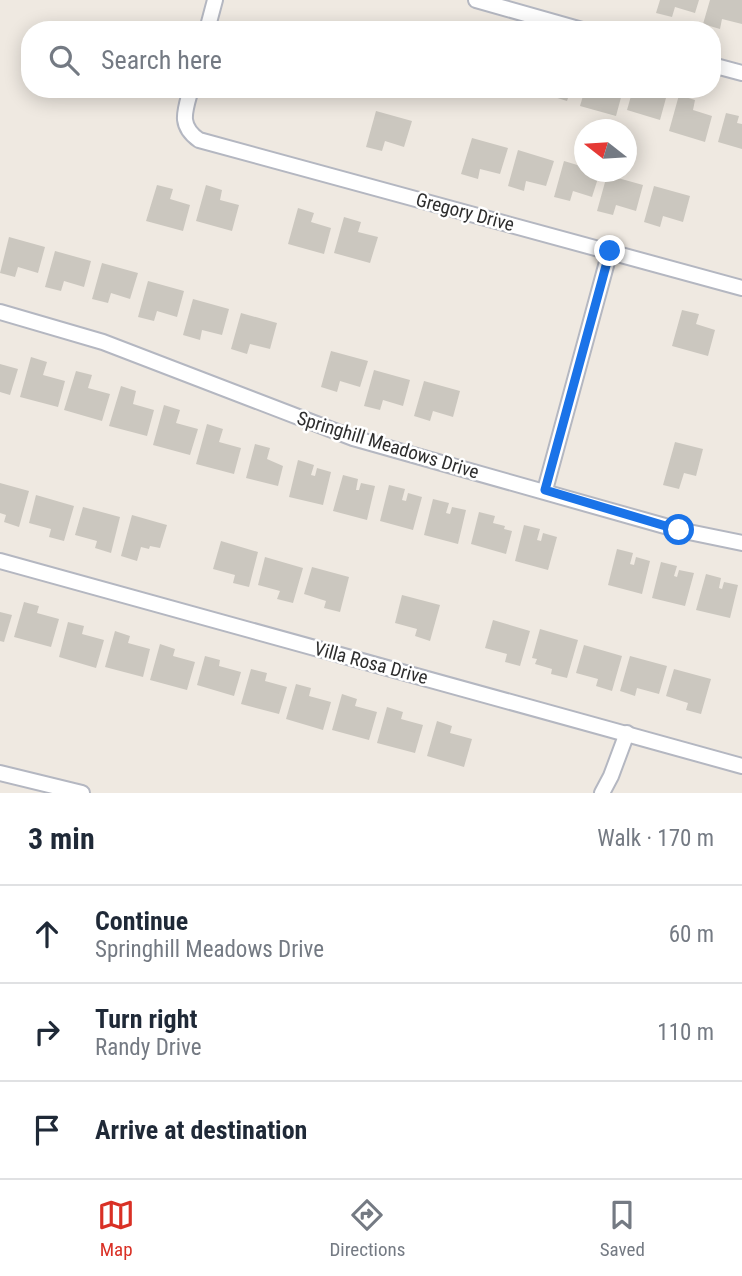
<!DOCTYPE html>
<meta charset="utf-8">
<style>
body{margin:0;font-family:"Roboto Condensed",sans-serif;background:#f2f2f3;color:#1f2937}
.compass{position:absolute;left:574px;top:119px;width:63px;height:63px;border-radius:50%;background:#fff;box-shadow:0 4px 18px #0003;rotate:287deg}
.stop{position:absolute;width:21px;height:21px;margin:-16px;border:5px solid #1a73e8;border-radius:50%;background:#fff}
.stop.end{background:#1a73e8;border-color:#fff;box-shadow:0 2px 7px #0008}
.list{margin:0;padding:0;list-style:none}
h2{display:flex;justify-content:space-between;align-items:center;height:91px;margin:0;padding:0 28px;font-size:30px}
h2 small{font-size:23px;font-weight:400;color:#747a83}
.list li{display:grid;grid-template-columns:46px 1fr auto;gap:21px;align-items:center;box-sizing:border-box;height:98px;padding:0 28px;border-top:2px solid #e0e1e3}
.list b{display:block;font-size:26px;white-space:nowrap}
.list p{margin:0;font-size:23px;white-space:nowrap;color:#747a83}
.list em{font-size:23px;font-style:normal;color:#747a83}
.icon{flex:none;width:38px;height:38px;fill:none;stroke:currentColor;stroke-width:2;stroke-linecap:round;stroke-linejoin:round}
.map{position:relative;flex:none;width:742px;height:793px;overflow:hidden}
.search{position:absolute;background:#fff;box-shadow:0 4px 18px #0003;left:21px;right:21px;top:21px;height:77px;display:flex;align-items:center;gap:18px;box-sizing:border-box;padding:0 24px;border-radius:28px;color:#747a83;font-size:26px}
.sheet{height:385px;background:#fff}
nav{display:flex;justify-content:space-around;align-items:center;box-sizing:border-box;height:98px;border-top:2px solid #e0e1e3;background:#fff;font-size:19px;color:#747a83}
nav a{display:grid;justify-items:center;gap:4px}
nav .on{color:#d93025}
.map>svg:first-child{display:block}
</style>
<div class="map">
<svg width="742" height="793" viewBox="0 0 742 793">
<rect width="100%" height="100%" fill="#efe9e1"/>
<g fill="#cbc7bf">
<polygon points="660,0 699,0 695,13 675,7 672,17 656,13"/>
<polygon points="710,0 742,0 742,24 722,19 720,29 703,24"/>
<polygon points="536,89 571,89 567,101 535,91"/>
<polygon points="585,89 623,90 616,116 580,106"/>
<polygon points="633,89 649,89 648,93 666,98 660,120 627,110"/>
<polygon points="679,95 695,100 693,110 712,116 705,142 669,131"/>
<polygon points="376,111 412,121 404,147 385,141 382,151 366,147"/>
<polygon points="726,113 739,116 737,123 742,124 742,149 718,142"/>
<polygon points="472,138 508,148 500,174 480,169 478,179 461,174"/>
<polygon points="518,150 554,161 546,186 526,181 524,191 508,186"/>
<polygon points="564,161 584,167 584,172 600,172 592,197 573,191 570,201 554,197"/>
<polygon points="607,175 643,185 636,211 616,205 613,215 597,211"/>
<polygon points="157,185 173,189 170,199 190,205 183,231 146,221"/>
<polygon points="206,185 222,190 220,200 239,205 232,231 196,221"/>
<polygon points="654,186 690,196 683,222 663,216 660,227 644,222"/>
<polygon points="298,208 314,213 311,222 331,228 324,254 288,244"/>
<polygon points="344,217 361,222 358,232 378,237 370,263 334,253"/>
<polygon points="9,237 45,247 38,273 18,267 15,277 0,273"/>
<polygon points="55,251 91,261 84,287 64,281 61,291 45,287"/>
<polygon points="102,263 138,273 130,299 111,293 108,303 92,299"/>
<polygon points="148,281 184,291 177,317 157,311 154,321 138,317"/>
<polygon points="193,299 229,309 222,335 202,330 200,340 183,335"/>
<polygon points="682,310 699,314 696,324 715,330 708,356 672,346"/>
<polygon points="241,313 277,323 270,349 250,344 247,354 231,349"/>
<polygon points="331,351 368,361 360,387 340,381 337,392 321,387"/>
<polygon points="31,357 47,362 43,375 65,381 58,407 20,397"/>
<polygon points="0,364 18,369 10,395 0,392"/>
<polygon points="374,370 410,380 403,406 383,400 380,410 364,406"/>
<polygon points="76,371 92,375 88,388 110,394 102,421 64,410"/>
<polygon points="424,381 460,391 453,417 433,411 430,421 414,416"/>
<polygon points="121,386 136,391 133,404 154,410 147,436 109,426"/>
<polygon points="164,405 180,410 176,423 198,429 190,455 153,445"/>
<polygon points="207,424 223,429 219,442 241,448 234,474 196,464"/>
<polygon points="675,442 703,449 696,476 684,473 679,489 663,485"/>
<polygon points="255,444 270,448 267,459 283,466 278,486 246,478"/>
<polygon points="298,460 314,465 311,475 315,476 317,468 331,472 323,505 289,497"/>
<polygon points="343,475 358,479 356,490 359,490 361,483 375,486 367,520 333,511"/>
<polygon points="0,483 29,491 19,527 4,522 6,515 0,513"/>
<polygon points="389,485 405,489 402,500 406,501 408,493 422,497 413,530 380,521"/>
<polygon points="36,495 74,506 64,541 49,537 51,529 29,523"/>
<polygon points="433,499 449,503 446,513 450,514 452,507 466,510 458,544 424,535"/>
<polygon points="83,507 120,517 111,553 95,548 97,541 75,535"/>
<polygon points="479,512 495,516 493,523 505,526 504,529 512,531 506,554 471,544"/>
<polygon points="132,515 167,525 160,548 150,546 149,549 141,547 137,561 121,556"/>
<polygon points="524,525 540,529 537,540 541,541 543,533 557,537 548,570 515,561"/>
<polygon points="221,541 258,552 249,587 233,583 235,575 213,569"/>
<polygon points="617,549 633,553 630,564 634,565 636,557 650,561 642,594 608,585"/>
<polygon points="265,557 303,568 293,603 277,599 280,591 258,585"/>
<polygon points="661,562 677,566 674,576 677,577 679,570 694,573 685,606 652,598"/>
<polygon points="312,567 349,577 340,612 324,608 326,601 304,594"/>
<polygon points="706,574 721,578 719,588 722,589 724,582 738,585 730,618 696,610"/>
<polygon points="402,595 440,605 430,641 415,636 417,629 395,623"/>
<polygon points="24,602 39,606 37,613 59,619 51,647 14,637"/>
<polygon points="0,612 12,615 4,642 0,641"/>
<polygon points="493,620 530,631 520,666 505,662 507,654 485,648"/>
<polygon points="68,622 84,626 82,634 104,640 96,668 59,657"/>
<polygon points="540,629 578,640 567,678 551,674 552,669 535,664 537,659 532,658"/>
<polygon points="115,631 130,636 128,643 150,649 143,677 105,667"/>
<polygon points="160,644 175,649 173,656 195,662 187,690 150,680"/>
<polygon points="584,645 622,656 612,691 596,686 598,679 576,673"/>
<polygon points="205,656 220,660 219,666 241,672 234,696 197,685"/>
<polygon points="630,656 667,666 659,694 637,688 635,696 620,691"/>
<polygon points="251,669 267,673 265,681 287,687 279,714 241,704"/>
<polygon points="674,669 711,679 701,714 686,710 688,703 666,696"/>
<polygon points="296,684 311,688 309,696 331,702 323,730 286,719"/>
<polygon points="342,694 357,699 355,706 377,712 369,740 332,730"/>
<polygon points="387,707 403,712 401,719 423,725 415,753 377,743"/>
<polygon points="437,721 452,726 450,733 472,739 464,767 427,756"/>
</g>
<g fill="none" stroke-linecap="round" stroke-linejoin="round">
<defs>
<g id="minor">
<polyline points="476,0 582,30"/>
<polyline points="207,30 215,0"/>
<polyline points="712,65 742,73"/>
<path d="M191,89C185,111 178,125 199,140L742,288"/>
<polyline points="0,312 103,342 353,438 679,530 742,543"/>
<polyline points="545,490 610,251"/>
<polyline points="0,561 742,766"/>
<polyline points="0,773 82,793"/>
<polyline points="602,793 611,776 627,733"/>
</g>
</defs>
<use href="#minor" stroke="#b4b7c1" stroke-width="18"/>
<use href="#minor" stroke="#fff" stroke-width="14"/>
</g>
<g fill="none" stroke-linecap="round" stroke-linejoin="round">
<polyline stroke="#1a73e8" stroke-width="9" points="610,251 545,490 679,530"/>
</g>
<g text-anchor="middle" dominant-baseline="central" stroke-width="5" stroke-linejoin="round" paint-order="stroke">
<g font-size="19" fill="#2e2e2e" stroke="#fff">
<text transform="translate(465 212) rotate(15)">Gregory Drive</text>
<text transform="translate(388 445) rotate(17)">Springhill Meadows Drive</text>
<text transform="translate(371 663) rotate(15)">Villa Rosa Drive</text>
</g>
</g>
</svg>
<svg class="compass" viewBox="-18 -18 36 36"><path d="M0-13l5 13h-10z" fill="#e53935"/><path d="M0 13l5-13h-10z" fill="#747a83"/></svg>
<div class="stop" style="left:679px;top:530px"></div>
<div class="stop end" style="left:610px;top:251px"></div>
<div class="search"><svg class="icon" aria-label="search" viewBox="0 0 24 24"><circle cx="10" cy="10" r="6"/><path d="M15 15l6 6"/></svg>Search here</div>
</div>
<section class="sheet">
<h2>3 min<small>Walk · 170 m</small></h2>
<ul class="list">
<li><svg class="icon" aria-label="ahead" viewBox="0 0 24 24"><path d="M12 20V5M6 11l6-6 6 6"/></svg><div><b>Continue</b><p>Springhill Meadows Drive</p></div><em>60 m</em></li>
<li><svg class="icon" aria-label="right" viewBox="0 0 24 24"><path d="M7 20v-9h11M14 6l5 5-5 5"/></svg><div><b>Turn right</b><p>Randy Drive</p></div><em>110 m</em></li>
<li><svg class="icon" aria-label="arrive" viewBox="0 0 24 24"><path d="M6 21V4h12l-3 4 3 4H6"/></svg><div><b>Arrive at destination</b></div></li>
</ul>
</section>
<nav>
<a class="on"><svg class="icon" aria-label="map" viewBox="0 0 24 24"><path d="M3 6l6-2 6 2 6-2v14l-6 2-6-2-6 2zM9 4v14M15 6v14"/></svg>Map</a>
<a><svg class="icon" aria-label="directions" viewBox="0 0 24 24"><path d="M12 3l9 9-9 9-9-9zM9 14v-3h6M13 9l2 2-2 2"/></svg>Directions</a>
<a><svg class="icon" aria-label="saved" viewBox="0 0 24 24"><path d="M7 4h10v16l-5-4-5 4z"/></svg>Saved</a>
</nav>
